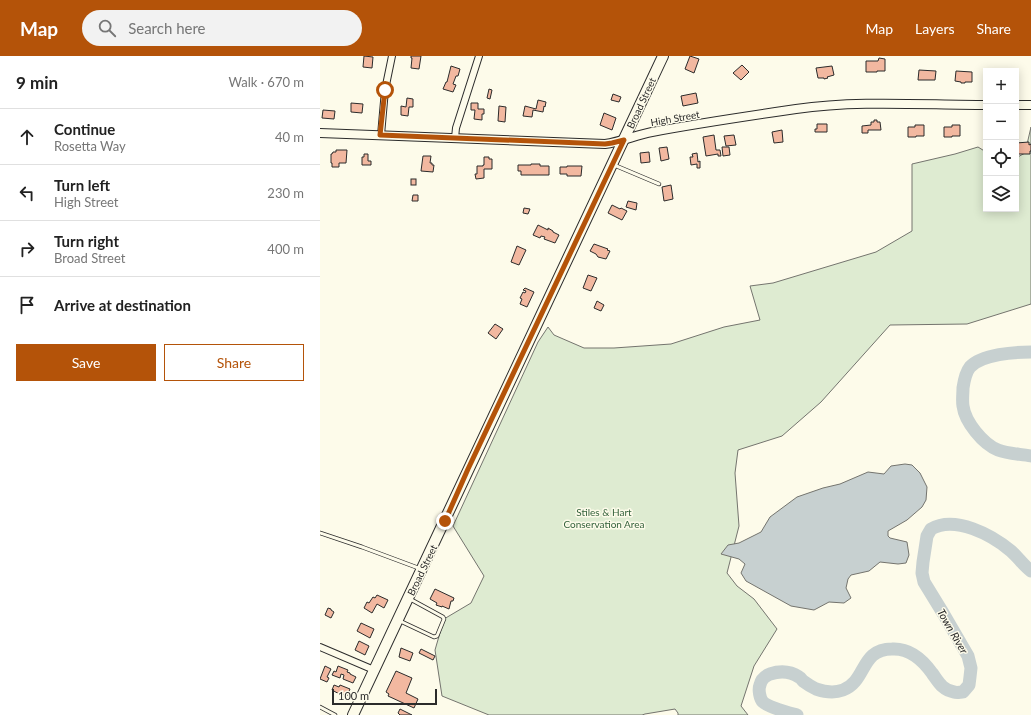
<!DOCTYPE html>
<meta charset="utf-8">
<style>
body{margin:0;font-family:Lato,sans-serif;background:#f2f2f2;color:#222}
.controls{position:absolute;right:12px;top:12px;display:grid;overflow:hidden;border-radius:0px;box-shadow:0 2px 10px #0003}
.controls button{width:36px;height:36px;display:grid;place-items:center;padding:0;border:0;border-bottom:1px solid #e0e0e0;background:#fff;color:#222;font:20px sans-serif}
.scale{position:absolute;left:12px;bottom:10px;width:105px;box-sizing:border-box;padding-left:4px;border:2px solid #2b2b2b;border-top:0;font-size:11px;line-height:14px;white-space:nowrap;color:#2b2b2b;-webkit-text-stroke:3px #fdfbea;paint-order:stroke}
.stop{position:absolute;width:12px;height:12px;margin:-9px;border:3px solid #b45309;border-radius:50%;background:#fff}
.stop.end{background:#b45309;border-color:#fff;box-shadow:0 1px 4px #0008}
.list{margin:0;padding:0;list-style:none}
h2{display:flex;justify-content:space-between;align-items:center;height:52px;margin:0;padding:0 16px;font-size:17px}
h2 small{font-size:13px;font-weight:400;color:#767676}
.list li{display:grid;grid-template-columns:26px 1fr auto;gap:12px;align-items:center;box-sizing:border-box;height:56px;padding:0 16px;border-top:1px solid #e0e0e0}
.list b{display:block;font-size:15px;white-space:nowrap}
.list p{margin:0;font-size:13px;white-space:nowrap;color:#767676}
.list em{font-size:13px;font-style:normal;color:#767676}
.actions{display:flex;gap:8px;padding:12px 16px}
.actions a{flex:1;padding:9px 0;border:1px solid #b45309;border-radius:0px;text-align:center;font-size:14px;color:#b45309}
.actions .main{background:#b45309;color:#fff}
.icon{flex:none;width:22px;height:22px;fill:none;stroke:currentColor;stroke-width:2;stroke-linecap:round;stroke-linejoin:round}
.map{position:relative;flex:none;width:711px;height:659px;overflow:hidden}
header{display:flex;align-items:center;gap:24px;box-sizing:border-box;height:56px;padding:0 20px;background:#b45309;color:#fff}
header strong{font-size:19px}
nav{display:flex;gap:22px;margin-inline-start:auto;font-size:14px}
.search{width:280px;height:36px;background:#f2f2f2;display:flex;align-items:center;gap:10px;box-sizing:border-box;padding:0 14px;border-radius:22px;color:#767676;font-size:15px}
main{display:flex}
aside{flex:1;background:#fff}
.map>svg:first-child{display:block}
</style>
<header>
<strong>Map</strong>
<div class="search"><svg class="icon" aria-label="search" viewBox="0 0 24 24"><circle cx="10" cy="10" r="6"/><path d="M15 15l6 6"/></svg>Search here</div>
<nav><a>Map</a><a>Layers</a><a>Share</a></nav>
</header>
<main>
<aside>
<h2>9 min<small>Walk · 670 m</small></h2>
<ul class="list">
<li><svg class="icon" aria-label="ahead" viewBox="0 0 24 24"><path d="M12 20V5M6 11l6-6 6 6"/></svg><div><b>Continue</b><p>Rosetta Way</p></div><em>40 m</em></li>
<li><svg class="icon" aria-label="left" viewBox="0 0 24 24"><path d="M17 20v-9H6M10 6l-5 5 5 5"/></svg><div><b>Turn left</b><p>High Street</p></div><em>230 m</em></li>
<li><svg class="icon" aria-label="right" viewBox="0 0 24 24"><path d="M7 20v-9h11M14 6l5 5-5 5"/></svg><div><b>Turn right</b><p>Broad Street</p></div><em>400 m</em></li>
<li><svg class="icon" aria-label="arrive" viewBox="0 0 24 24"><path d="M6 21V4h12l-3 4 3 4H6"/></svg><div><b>Arrive at destination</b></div></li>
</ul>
<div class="actions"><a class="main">Save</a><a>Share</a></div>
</aside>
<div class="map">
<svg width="711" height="659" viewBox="0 0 711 659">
<rect width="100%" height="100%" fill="#fdfbea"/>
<polygon fill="#deebd1" stroke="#74746e" points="711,71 711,248 647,268 570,269 501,346 462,380 418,394 415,417 419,470 407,517 417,530 434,543 457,573 434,610 421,650 428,659 358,659 358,657 355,653 325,658 322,659 169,659 122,640 115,594 124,563 151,547 164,520 133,470 218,286 228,271 234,279 264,292 294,292 351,288 404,271 440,264 430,230 453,227 556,196 592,175 592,108 635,98 658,91 666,96 666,153 696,153 696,102 705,97"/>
<polygon fill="#c7d0d0" stroke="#74746e" points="585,408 592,409 600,417 607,431 606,444 602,451 587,464 568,475 568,480 570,482 587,486 589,499 586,507 578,508 560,506 549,515 531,519 528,523 526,532 531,542 524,547 509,546 494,554 471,550 426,525 421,517 425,508 419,503 401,498 408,489 419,487 441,476 450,461 477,441 503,432 520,428 548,416 564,418 571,410"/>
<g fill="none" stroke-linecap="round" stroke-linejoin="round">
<g stroke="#c7d0d0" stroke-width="13">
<path d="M711,296C695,296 662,298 650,311C646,316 644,325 643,332C643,338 642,344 643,350C645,366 663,388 678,394C688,398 701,398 711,400"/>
<path d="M477,659C470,657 448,651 443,646C440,643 438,634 440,629C441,624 445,620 450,618C459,615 470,615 479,621C481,622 482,624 483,625C487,628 492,631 496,633C505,636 515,637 523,634C547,625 540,593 572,593C589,592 602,603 612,617C618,625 622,634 634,636C637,637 640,636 643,636L649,629L650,621L651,612L648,600L623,557L604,526L602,517L603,506L607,480L611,473C635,459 672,479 691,495C698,501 703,509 711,515"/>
</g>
</g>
<g fill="#f2b8a0" stroke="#2b2b2b">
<polygon points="44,0 53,1 52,12 43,11"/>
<polygon points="91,0 101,0 99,13 91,12 92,2 91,2"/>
<polygon points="370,0 379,3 374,17 365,13"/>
<polygon points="559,2 565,3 565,15 557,15 557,16 546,16 546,5 558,5"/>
<polygon points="422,9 429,16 421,24 413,17"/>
<polygon points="131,10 140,13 138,20 136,20 133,28 136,29 133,36 123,33 126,26 127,26"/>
<polygon points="512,10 514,19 507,21 508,22 504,23 504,22 498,22 496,12"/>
<polygon points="599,14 616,15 615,24 598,24"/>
<polygon points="636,15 652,16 652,26 645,26 645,27 641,27 641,26 635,25"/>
<polygon points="169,33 172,34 170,43 167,42"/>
<polygon points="376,37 378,47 363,50 361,40"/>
<polygon points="293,38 301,41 299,46 291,44"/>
<polygon points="87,42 93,43 93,51 89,51 88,60 81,59 81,50 86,51"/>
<polygon points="218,44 226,46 225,51 224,50 223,56 213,54 212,61 203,60 205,50 216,53"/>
<polygon points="31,47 43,48 42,57 31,56"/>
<polygon points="151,47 158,47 158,53 164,53 164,58 162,58 162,64 154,63 155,54 151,54"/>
<polygon points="179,50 186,51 185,66 178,65"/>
<polygon points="3,54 15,55 14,63 2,62"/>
<polygon points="284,57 296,62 292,74 280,69"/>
<polygon points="554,64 557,64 557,66 560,66 561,74 548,74 548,77 542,77 542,70 551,69 551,66 554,66"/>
<polygon points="497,68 507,68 507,76 495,76 495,73 497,73"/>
<polygon points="595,69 604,69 604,80 596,80 596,81 588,81 588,71 595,71"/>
<polygon points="632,69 640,69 640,80 632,80 632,81 624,81 624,71 632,71"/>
<polygon points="462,74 463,86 454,87 452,76"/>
<polygon points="394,79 396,94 400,94 401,100 398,100 398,98 386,100 383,81"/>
<polygon points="414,79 416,89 406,90 404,80"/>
<polygon points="709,86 709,89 711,88 711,95 710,95 710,98 697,98 696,96 696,87"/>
<polygon points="347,91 349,103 341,105 339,92"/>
<polygon points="402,91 409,91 410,99 403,100"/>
<polygon points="16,94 27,94 26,107 19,107 19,111 12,111 12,107 11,107 11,98 12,98 13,96 16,96"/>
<polygon points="329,96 330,106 321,107 320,97"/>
<polygon points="377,97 378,106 380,105 380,112 377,112 377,108 371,109 370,101 373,101 372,98"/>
<polygon points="44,98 48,98 48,105 51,105 51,109 42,109 42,101 44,101"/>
<polygon points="103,100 111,100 110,107 112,107 112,109 114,109 113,116 101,115"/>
<polygon points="164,101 169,101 169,103 172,103 172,113 164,113 164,122 156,123 155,118 157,118 157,110 163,110 163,109 164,109"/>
<polygon points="211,108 220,108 220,110 229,110 229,119 201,119 201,115 198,115 198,109 211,109"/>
<polygon points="247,110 262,110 261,120 247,120 247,118 240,118 240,111 247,111"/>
<rect x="91" y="123" width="5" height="6"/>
<polygon points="351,129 353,143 344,145 342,131"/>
<polygon points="93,139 98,139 98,145 92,145"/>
<polygon points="308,145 317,147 316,154 306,151"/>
<polygon points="292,149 300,153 301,152 307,155 302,164 288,157"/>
<polygon points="204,152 210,153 208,158 203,157"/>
<polygon points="218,169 228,174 228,172 233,175 233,176 239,179 235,187 224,183 225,181 221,180 220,182 213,179"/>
<polygon points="274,188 288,193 287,194 290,195 286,203 278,201 276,198 270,195"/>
<polygon points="197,190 206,194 199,209 191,206"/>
<polygon points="268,219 277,222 271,235 263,232"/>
<polygon points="205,232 214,236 207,251 200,248 202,243 200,242 203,236 205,237 206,235 203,234"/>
<polygon points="277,245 284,249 281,255 274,252"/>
<polygon points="175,268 183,273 176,283 168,277"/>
<polygon points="115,533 134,542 133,545 131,545 129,553 122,550 122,551 116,549 117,547 110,543"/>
<polygon points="57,539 68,544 64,552 57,548 52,557 44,552 47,546 49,547 53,541 55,542"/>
<polygon points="8,552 11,553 11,554 14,556 11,562 5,559"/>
<polygon points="41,567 54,573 50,582 37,575"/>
<polygon points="39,585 49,590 45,599 35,594"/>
<polygon points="81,592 93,597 90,605 79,601"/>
<polygon points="101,593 115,600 113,604 99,597"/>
<polygon points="5,610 11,613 7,621 9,622 7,626 0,623"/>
<polygon points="18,610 28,614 27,616 30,617 30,618 36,621 33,627 23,623 24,619 21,618 20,622 12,619 14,615 16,616"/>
<polygon points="76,615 92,622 86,637 98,643 94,652 68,640 69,638 66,636"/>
<polygon points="14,629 19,631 20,629 30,633 27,640 22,638 21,639 12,634"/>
<polygon points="80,653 92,659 80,659 78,657"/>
</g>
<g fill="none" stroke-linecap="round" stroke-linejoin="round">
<defs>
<g id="service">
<polyline points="294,109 339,128"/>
<polyline points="0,477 42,491 101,513"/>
<polyline points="80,565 114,581 117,580 124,563 123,561 90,543"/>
<polyline points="0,651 15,659"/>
</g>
<g id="minor">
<polyline points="61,79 65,34 72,0"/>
<polyline points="135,82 136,72 159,0"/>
<polyline points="0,591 54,614"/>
</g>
<g id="tertiary">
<polyline points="696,49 711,49"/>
<path d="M0,77L285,88C301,86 316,79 332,76C380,67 428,60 476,53C539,44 603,49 666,49"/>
</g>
<polyline id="primary" points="33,659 343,0"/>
</defs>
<use href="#service" stroke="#2b2b2b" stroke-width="4.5"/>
<use href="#minor" stroke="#2b2b2b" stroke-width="8"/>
<use href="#tertiary" stroke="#2b2b2b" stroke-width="10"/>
<use href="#primary" stroke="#2b2b2b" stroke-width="12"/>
<use href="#service" stroke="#fdfbea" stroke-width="3"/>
<use href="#minor" stroke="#fdfbea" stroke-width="6"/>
<use href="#tertiary" stroke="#fdfbea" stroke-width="8"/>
<use href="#primary" stroke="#fdfbea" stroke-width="10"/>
</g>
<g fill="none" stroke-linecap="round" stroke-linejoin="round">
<polyline stroke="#b45309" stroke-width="5" points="65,34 60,79 285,88 292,87 304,84 148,413 125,465"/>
</g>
<g text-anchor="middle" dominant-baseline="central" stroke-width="3" stroke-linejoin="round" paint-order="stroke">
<g font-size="10" fill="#2b2b2b" stroke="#fdfbea">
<text transform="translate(321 47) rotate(-65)">Broad Street</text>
<text transform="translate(355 62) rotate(-10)">High Street</text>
<text transform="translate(102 514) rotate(-64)">Broad Street</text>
</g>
<g font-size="10" fill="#34623c" stroke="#fdfbea">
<text x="284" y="456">Stiles &amp; Hart<tspan x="284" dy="12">Conservation Area</tspan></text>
</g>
<g font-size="11" font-style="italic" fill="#2b2b2b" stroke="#fdfbea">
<text transform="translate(633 575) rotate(60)">Town River</text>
</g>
</g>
</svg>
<div class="controls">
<button>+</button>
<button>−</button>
<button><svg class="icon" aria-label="locate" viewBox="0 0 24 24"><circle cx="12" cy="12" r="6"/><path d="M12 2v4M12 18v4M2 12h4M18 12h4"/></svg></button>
<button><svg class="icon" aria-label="layers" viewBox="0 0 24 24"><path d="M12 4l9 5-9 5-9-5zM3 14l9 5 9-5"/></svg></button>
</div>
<div class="scale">100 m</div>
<div class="stop" style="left:65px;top:34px"></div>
<div class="stop end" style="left:125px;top:465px"></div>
</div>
</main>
